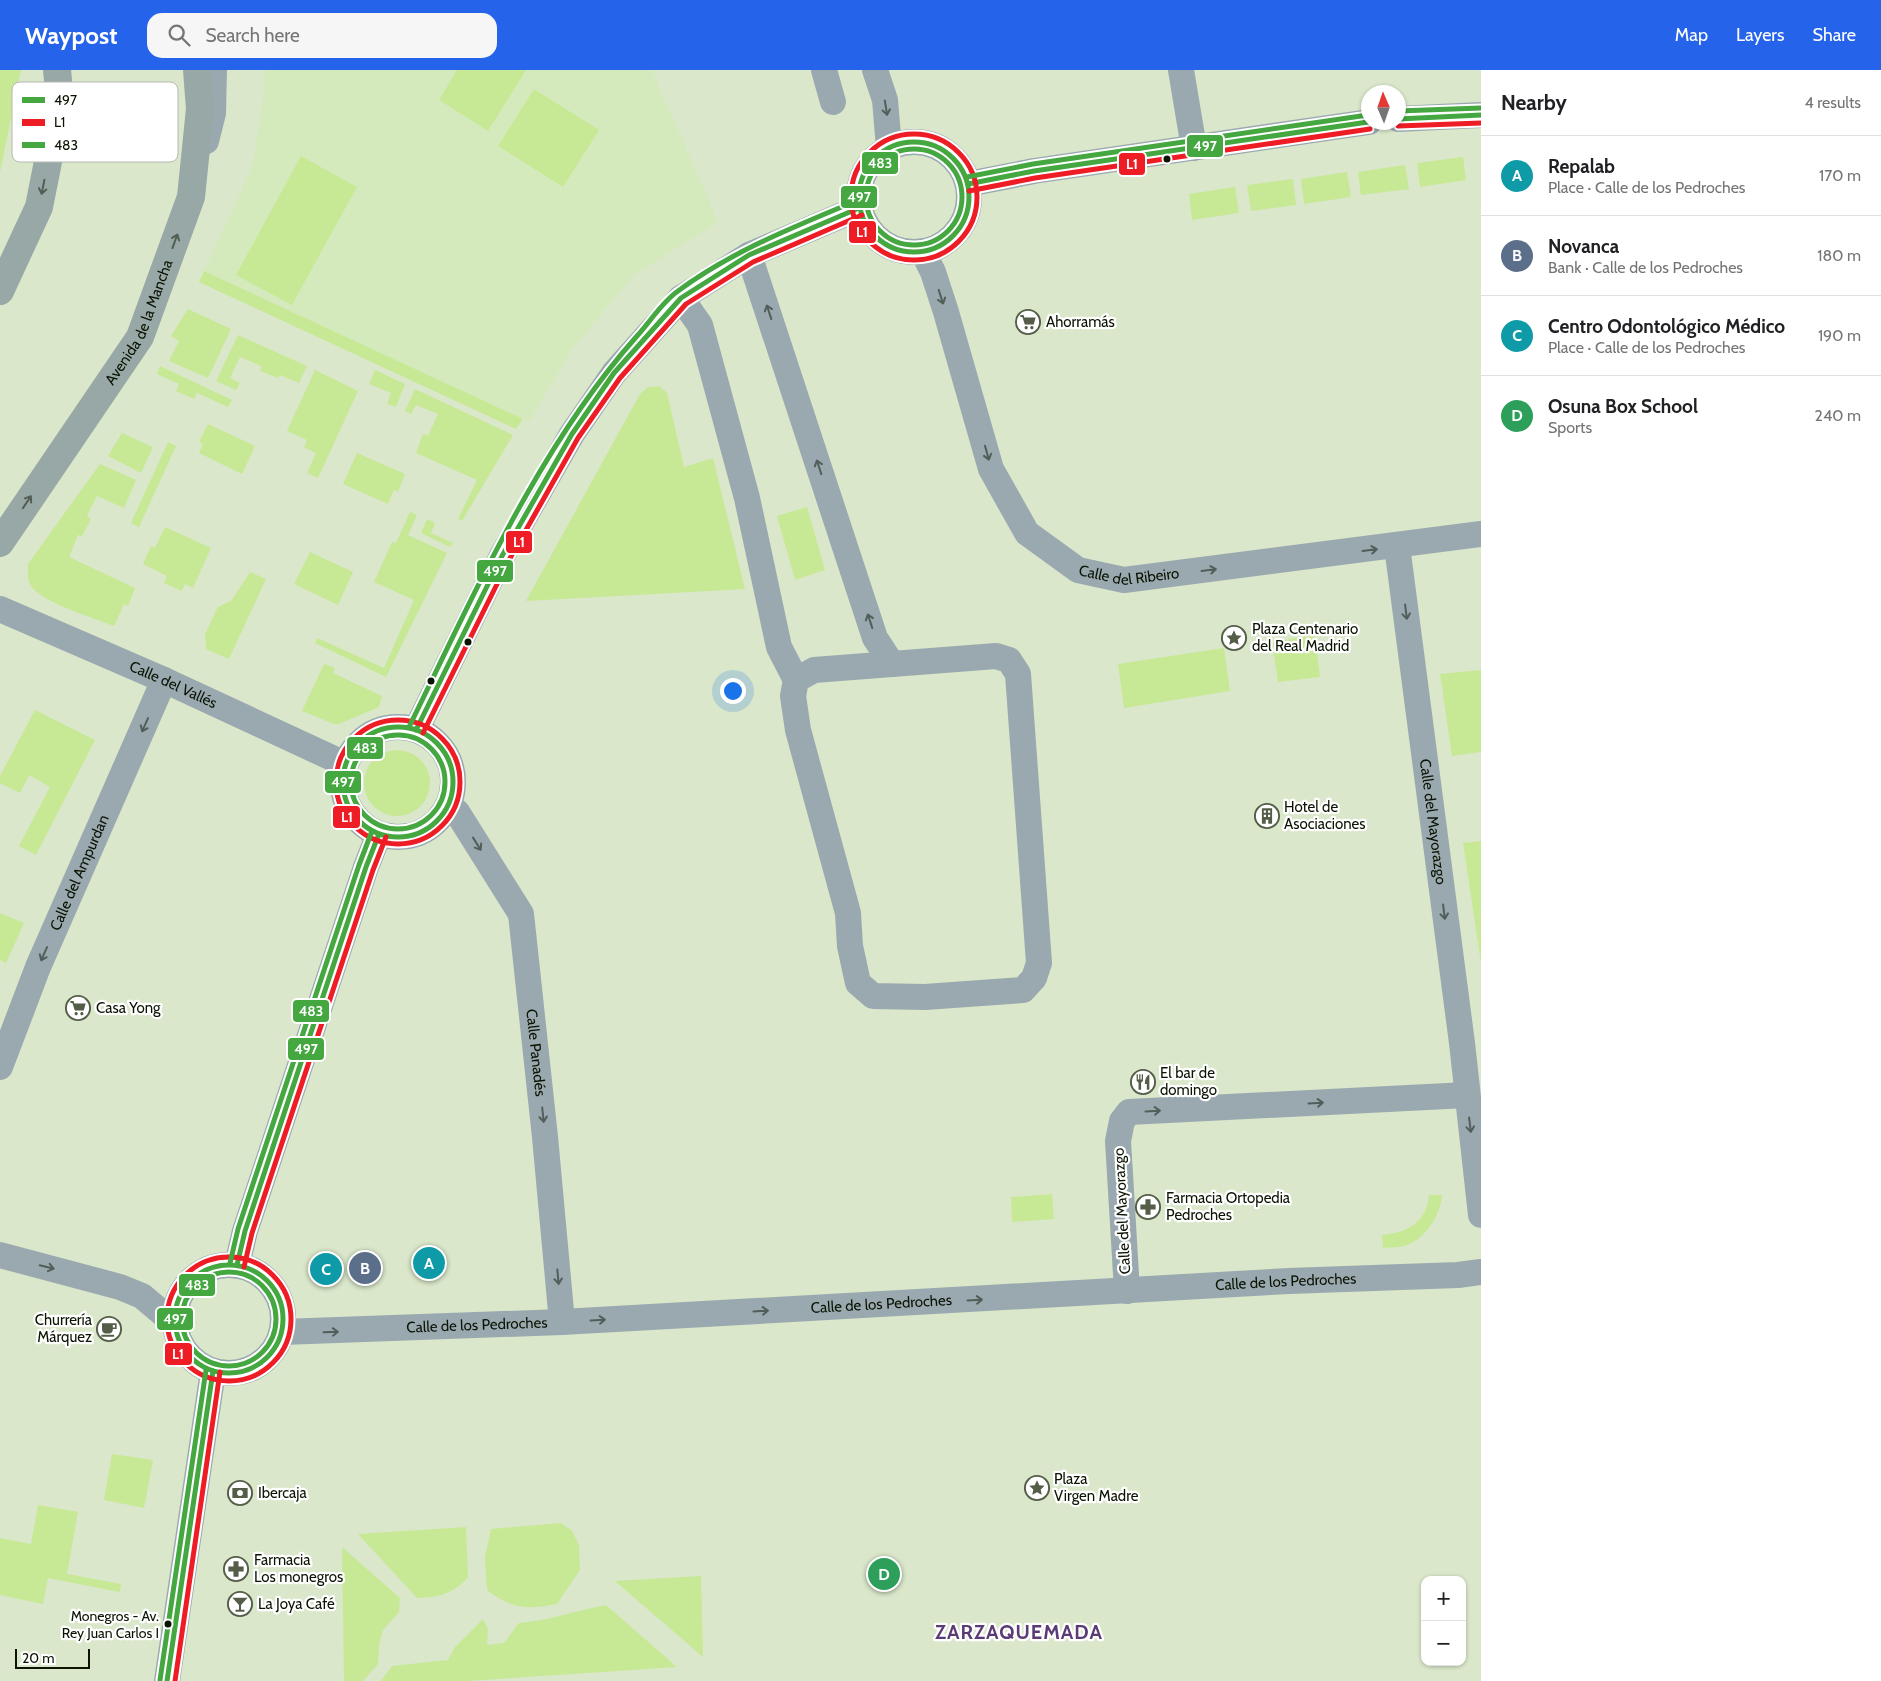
<!DOCTYPE html>
<meta charset="utf-8">
<style>
body{margin:0;font-family:Cabin,sans-serif;background:#f6f6f6;color:#202124}
.controls{position:absolute;right:15px;bottom:15px;display:grid;overflow:hidden;border-radius:10px;box-shadow:0 1px 4px #0004}
.controls button{width:45px;height:45px;display:grid;place-items:center;padding:0;border:0;border-bottom:1px solid #e0e0e0;background:#fff;color:#202124;font:25px sans-serif}
.compass{position:absolute;left:1361px;top:15px;width:45px;height:45px;border-radius:50%;background:#fff;box-shadow:0 1px 4px #0004;rotate:358deg}
.scale{position:absolute;left:15px;bottom:12px;width:75px;box-sizing:border-box;padding-left:5px;border:2px solid #0b1302;border-top:0;font-size:14px;line-height:18px;white-space:nowrap;color:#0b1302;-webkit-text-stroke:4px #fff;paint-order:stroke}
.you{position:absolute;left:732px;top:620px;width:18px;height:18px;margin:-12px;border:4px solid #fff;border-radius:50%;background:#1a73e8;box-shadow:0 0 0 8px #1a73e833}
.badge{display:grid;place-items:center;width:32px;height:32px;border-radius:50%;background:#2563eb;color:#fff;font-size:16px;font-weight:700}
.pin{position:absolute;translate:-50% -50%;border:2px solid #fff;box-shadow:0 1px 5px #0006}
.list{margin:0;padding:0;list-style:none}
h2{display:flex;justify-content:space-between;align-items:center;height:65px;margin:0;padding:0 20px;font-size:21px}
h2 small{font-size:16px;font-weight:400;color:#757577}
.list li{display:grid;grid-template-columns:32px 1fr auto;gap:15px;align-items:center;box-sizing:border-box;height:80px;padding:0 20px;border-top:1px solid #e0e0e0}
.list b{display:block;font-size:19px;white-space:nowrap}
.list p{margin:0;font-size:16px;white-space:nowrap;color:#757577}
.list em{font-size:16px;font-style:normal;color:#757577}
.icon{flex:none;width:28px;height:28px;fill:none;stroke:currentColor;stroke-width:2;stroke-linecap:round;stroke-linejoin:round}
.map{position:relative;flex:none;width:1481px;height:1611px;overflow:hidden}
header{display:flex;align-items:center;gap:30px;box-sizing:border-box;height:70px;padding:0 25px;background:#2563eb;color:#fff}
header strong{font-size:24px}
nav{display:flex;gap:28px;margin-inline-start:auto;font-size:18px}
.search{width:350px;height:45px;background:#f6f6f6;display:flex;align-items:center;gap:12px;box-sizing:border-box;padding:0 18px;border-radius:15px;color:#757577;font-size:19px}
main{display:flex}
aside{flex:1;background:#fff}
.map>svg:first-child{display:block}
</style>
<header>
<strong>Waypost</strong>
<div class="search"><svg class="icon" aria-label="search" viewBox="0 0 24 24"><circle cx="10" cy="10" r="6"/><path d="M15 15l6 6"/></svg>Search here</div>
<nav><a>Map</a><a>Layers</a><a>Share</a></nav>
</header>
<main>
<div class="map">
<svg width="1481" height="1611" viewBox="0 0 1481 1611">
<rect width="100%" height="100%" fill="#dae7ca"/>
<polygon fill="#d5eabc" points="264,0 652,0 718,152 635,204 574,276 529,352 204,201 253,95 265,15"/>
<g fill="#c7e995">
<polygon points="0,0 21,0 0,102"/>
<polygon points="457,0 526,0 488,61 439,30"/>
<polygon points="534,19 599,60 563,117 498,76"/>
<polygon points="301,86 357,117 292,235 236,205"/>
<polygon points="1463,87 1466,110 1420,117 1417,93"/>
<polygon points="1405,95 1409,119 1361,125 1358,102"/>
<polygon points="1347,102 1351,127 1304,134 1301,109"/>
<polygon points="1293,109 1296,135 1251,141 1247,115"/>
<polygon points="1235,117 1239,143 1192,150 1189,124"/>
<polygon points="204,201 523,349 516,359 199,212"/>
<polygon points="188,239 231,259 208,308 169,291 179,271 171,266"/>
<polygon points="238,265 307,296 299,313 280,305 278,308 260,301 261,296 240,287 230,308 240,313 236,320 216,311"/>
<polygon points="160,296 232,330 228,337 197,323 194,329 176,321 179,314 157,304"/>
<polygon points="315,300 358,321 318,408 307,403 316,383 304,377 307,370 287,361"/>
<polygon points="375,300 405,314 396,337 387,334 391,323 369,314"/>
<polygon points="659,316 667,323 684,397 713,388 745,519 526,531 640,324 648,317"/>
<polygon points="415,319 513,365 462,451 458,449 477,410 416,383 423,364 428,366 438,344 416,335 411,344 405,341"/>
<polygon points="208,354 255,376 242,404 199,383 203,374 199,372"/>
<polygon points="122,363 153,377 141,403 108,386"/>
<polygon points="168,372 176,376 139,457 131,453"/>
<polygon points="357,383 405,404 398,422 394,420 388,434 343,414"/>
<path d="M100,394L136,410L124,438L97,426L87,446L91,449L82,466L78,465L69,487L135,518L128,536L124,534L114,556C95,548 38,532 30,514C27,508 28,501 28,494Z"/>
<polygon points="807,437 825,500 795,510 777,446"/>
<polygon points="410,442 417,445 408,465 447,483 386,607 315,573 317,568 384,598 414,530 374,512 392,472 396,473"/>
<polygon points="427,449 435,453 431,463 453,473 450,477 421,463"/>
<polygon points="165,457 211,478 193,518 185,514 182,521 164,513 167,506 143,494 151,476 155,478"/>
<polygon points="310,482 353,502 338,535 294,514"/>
<polygon points="250,502 266,509 229,589 206,579 205,564 218,537 231,531"/>
<polygon points="1315,565 1320,607 1278,612 1272,572"/>
<polygon points="1224,578 1230,621 1124,638 1118,594"/>
<polygon points="324,594 335,598 333,603 382,626 379,637 339,654 334,654 302,641"/>
<polygon points="1481,600 1481,682 1452,686 1440,604"/>
<polygon points="35,640 95,670 36,785 19,776 50,717 29,705 20,723 0,713 0,706"/>
<circle cx="397" cy="713" r="33"/>
<polygon points="1481,771 1481,893 1463,773"/>
<polygon points="0,843 24,853 6,893 0,890"/>
<polygon points="1052,1124 1054,1149 1012,1152 1011,1127"/>
<path d="M1429,1125H1442C1441,1144 1426,1168 1407,1175C1400,1178 1390,1177 1383,1178L1382,1165C1407,1163 1427,1152 1429,1125Z"/>
<polygon points="112,1384 153,1390 144,1438 104,1430"/>
<polygon points="38,1435 78,1442 67,1504 121,1514 120,1522 48,1508 43,1534 0,1525 0,1468 31,1474"/>
<path d="M561,1453L572,1461L579,1475L580,1500L557,1534C527,1540 512,1539 487,1520L485,1487L491,1459Z"/>
<path d="M466,1457L468,1507C455,1523 437,1528 417,1528L358,1464Z"/>
<polygon points="342,1477 400,1528 399,1542 383,1560 379,1575 378,1594 363,1611 344,1611"/>
<polygon points="701,1506 703,1587 615,1511"/>
<path d="M606,1535L677,1597L467,1611H381L392,1596L448,1590L455,1577L483,1549L488,1559L487,1575L504,1573L519,1553C549,1551 577,1540 606,1535Z"/>
</g>
<g fill="none" stroke-linecap="round" stroke-linejoin="round">
<g stroke="#9aa9b0" stroke-width="26">
<polyline points="824,0 833,32"/>
<polyline points="875,0 885,30 889,78"/>
<polyline points="1181,0 1194,78"/>
<polyline points="1398,49 1481,45"/>
<polyline points="206,71 213,43 214,0"/>
<circle cx="914" cy="127" r="55"/>
<polyline points="968,114 1034,101 1369,52"/>
<path id="s1" d="M923,182L933,202L946,242L991,399L1027,463L1078,500L1124,510L1481,464"/>
<polyline points="749,185 875,568 892,594"/>
<polyline points="681,228 700,255 747,428 779,577 796,610"/>
<path id="s2" d="M1397,476L1462,973L1481,1145"/>
<path id="s3" d="M0,539L164,610L345,694"/>
<polygon points="996,586 1009,590 1018,604 1039,893 1034,908 1023,920 925,927 873,926 858,913 850,876 848,843 798,660 793,626 796,610 814,600"/>
<circle cx="398" cy="712" r="55"/>
<polyline points="416,660 502,486 572,364 614,303 681,228 749,185 859,138"/>
<path id="s4" d="M447,737L457,742L521,844L545,1067L562,1252"/>
<path id="s5" d="M0,997L38,897L164,610"/>
<polyline points="0,1185 120,1217 142,1226 174,1253"/>
<circle cx="229" cy="1249" r="54"/>
<polyline points="237,1195 245,1161 366,797 379,764"/>
<polyline points="1127,1221 1118,1071 1122,1051 1129,1042 1467,1025"/>
<path id="s6" d="M282,1262L562,1252L1289,1211L1458,1205L1481,1202"/>
<polyline points="167,1611 213,1301"/>
</g>
<g stroke="#98a8a7" stroke-width="28">
<polyline points="0,221 39,137 60,31 57,0"/>
<path id="s7" d="M0,473L140,267L191,127L200,39L197,0"/>
</g>
<defs>
<g id="bus-1">
<polyline points="1398,49 1481,45"/>
<circle cx="914" cy="127" r="55"/>
<polyline points="968,114 1034,101 1368,52"/>
<circle cx="398" cy="712" r="55"/>
<polyline points="416,660 502,486 572,364 614,303 681,228 749,185 859,138"/>
<circle cx="229" cy="1249" r="54"/>
<polyline points="237,1195 245,1161 366,797 379,764"/>
<polyline points="167,1611 213,1301"/>
</g>
<g id="bus-2">
<polyline points="1398,56 1481,53"/>
<circle cx="914" cy="127" r="63"/>
<polyline points="969,121 1035,108 1370,59"/>
<circle cx="398" cy="712" r="62"/>
<polyline points="423,663 509,490 578,368 620,308 686,234 753,192 862,145"/>
<circle cx="229" cy="1249" r="62"/>
<polyline points="244,1197 252,1163 373,800 386,767"/>
<polyline points="175,1611 220,1302"/>
</g>
<g id="bus-3">
<polyline points="1398,41 1481,38"/>
<circle cx="914" cy="127" r="48"/>
<polyline points="967,107 1033,94 1368,45"/>
<path d="M409,657C474,525 539,376 637,266C650,252 662,232 678,221C732,181 794,157 856,131"/>
<circle cx="398" cy="712" r="47"/>
<polyline points="230,1193 238,1159 359,795 372,761"/>
<circle cx="229" cy="1249" r="47"/>
<polyline points="160,1610 206,1300"/>
</g>
</defs>
<use href="#bus-1" stroke="#fff" stroke-width="9"/>
<use href="#bus-2" stroke="#fff" stroke-width="9"/>
<use href="#bus-3" stroke="#fff" stroke-width="9"/>
<use href="#bus-1" stroke="#44a740" stroke-width="5"/>
<use href="#bus-2" stroke="#ee1c25" stroke-width="5"/>
<use href="#bus-3" stroke="#44a740" stroke-width="5"/>
</g>
<defs><path id="oneway-shaft" d="M-6 0H5M1.5-3L5.5 0L1.5 3" fill="none" stroke-width="1.6" stroke-linecap="round" stroke-linejoin="round" transform="scale(1.25)"/></defs>
<g stroke="#525e59">
<use href="#oneway-shaft" transform="translate(886 38) rotate(81)"/>
<use href="#oneway-shaft" transform="translate(941 227) rotate(72)"/>
<use href="#oneway-shaft" transform="translate(769 242) rotate(-108)"/>
<use href="#oneway-shaft" transform="translate(987 383) rotate(74)"/>
<use href="#oneway-shaft" transform="translate(819 397) rotate(-108)"/>
<use href="#oneway-shaft" transform="translate(1370 480) rotate(-7)"/>
<use href="#oneway-shaft" transform="translate(1209 500) rotate(-7)"/>
<use href="#oneway-shaft" transform="translate(1406 542) rotate(83)"/>
<use href="#oneway-shaft" transform="translate(870 551) rotate(-108)"/>
<use href="#oneway-shaft" transform="translate(145 655) rotate(114)"/>
<use href="#oneway-shaft" transform="translate(477 774) rotate(58)"/>
<use href="#oneway-shaft" transform="translate(1444 842) rotate(83)"/>
<use href="#oneway-shaft" transform="translate(44 884) rotate(114)"/>
<use href="#oneway-shaft" transform="translate(1316 1033) rotate(-3)"/>
<use href="#oneway-shaft" transform="translate(1153 1041) rotate(-3)"/>
<use href="#oneway-shaft" transform="translate(543 1045) rotate(84)"/>
<use href="#oneway-shaft" transform="translate(1470 1055) rotate(83)"/>
<use href="#oneway-shaft" transform="translate(47 1197) rotate(14)"/>
<use href="#oneway-shaft" transform="translate(558 1207) rotate(85)"/>
<use href="#oneway-shaft" transform="translate(975 1230) rotate(-3)"/>
<use href="#oneway-shaft" transform="translate(761 1241) rotate(-3)"/>
<use href="#oneway-shaft" transform="translate(598 1250) rotate(-3)"/>
<use href="#oneway-shaft" transform="translate(331 1262) rotate(-2)"/>
</g>
<g stroke="#525e54">
<use href="#oneway-shaft" transform="translate(43 117) rotate(101)"/>
<use href="#oneway-shaft" transform="translate(175 171) rotate(-70)"/>
<use href="#oneway-shaft" transform="translate(27 432) rotate(-56)"/>
</g>
<defs>
<symbol id="supermarket-ring" viewBox="-11 -11 22 22"><circle r="9.5" fill="#fff" stroke="#535d48" stroke-width="1.5"/><path d="M-6-5.5h2.5l.6 2H6L4.5 2H-2.5L-4.4-4H-6ZM-1.5 3.2a1.3 1.3 0 1 0 .1 0ZM3 3.2a1.3 1.3 0 1 0 .1 0Z" fill="#535d48"/></symbol>
<symbol id="sight-ring" viewBox="-11 -11 22 22"><circle r="9.5" fill="#fff" stroke="#535d48" stroke-width="1.5"/><path d="M0-6L1.8-2.2L6-1.7L2.9 1.2L3.7 5.4L0 3.3L-3.7 5.4L-2.9 1.2L-6-1.7L-1.8-2.2Z" fill="#535d48"/></symbol>
<symbol id="building-ring" viewBox="-11 -11 22 22"><circle r="9.5" fill="#fff" stroke="#535d48" stroke-width="1.5"/><path d="M-4-6H4V6H1V3H-1V6H-4ZM-2.5-4.3h1.7v1.8h-1.7ZM.8-4.3h1.7v1.8H.8ZM-2.5-1h1.7V.8h-1.7ZM.8-1h1.7V.8H.8Z" fill="#535d48"/></symbol>
<symbol id="restaurant-ring" viewBox="-11 -11 22 22"><circle r="9.5" fill="#fff" stroke="#535d48" stroke-width="1.5"/><path d="M-5-6h1v4h1v-4h1v4h1v-4h1v5L-1.5 .5V6h-2V.5L-5-1ZM5-6V6H3V1.5H1.5Q1.5-4 5-6Z" fill="#535d48"/></symbol>
<symbol id="pharmacy-ring" viewBox="-11 -11 22 22"><circle r="9.5" fill="#fff" stroke="#535d48" stroke-width="1.5"/><path d="M-2-6h4v4h4v4h-4v4h-4v-4h-4v-4h4Z" fill="#535d48"/></symbol>
<symbol id="cafe-ring" viewBox="-11 -11 22 22"><circle r="9.5" fill="#fff" stroke="#535d48" stroke-width="1.5"/><path d="M-5.5-4.5H6V0H3Q3 3.5 0 3.5H-2.5Q-5.5 3.5-5.5 0ZM3-3.2v2h1.7v-2ZM-6 4.5H4V6H-6Z" fill="#535d48"/></symbol>
<symbol id="bank-ring" viewBox="-11 -11 22 22"><circle r="9.5" fill="#fff" stroke="#535d48" stroke-width="1.5"/><path d="M-6-4H6V4H-6ZM0-2.3a2.3 2.3 0 1 0 0 4.6a2.3 2.3 0 1 0 0-4.6Z" fill="#535d48"/></symbol>
<symbol id="bar-ring" viewBox="-11 -11 22 22"><circle r="9.5" fill="#fff" stroke="#535d48" stroke-width="1.5"/><path d="M-6-5H6L.8 .8V4.5H3.5V6h-7V4.5H-.8V.8Z" fill="#535d48"/></symbol>
</defs>
<g fill-rule="evenodd">
<use href="#supermarket-ring" x="1014" y="238" width="28" height="28"/>
<use href="#sight-ring" x="1220" y="554" width="28" height="28"/>
<use href="#building-ring" x="1253" y="732" width="28" height="28"/>
<use href="#supermarket-ring" x="64" y="924" width="28" height="28"/>
<use href="#restaurant-ring" x="1129" y="998" width="28" height="28"/>
<use href="#pharmacy-ring" x="1134" y="1123" width="28" height="28"/>
<use href="#cafe-ring" x="95" y="1245" width="28" height="28"/>
<use href="#sight-ring" x="1023" y="1404" width="28" height="28"/>
<use href="#bank-ring" x="226" y="1409" width="28" height="28"/>
<use href="#pharmacy-ring" x="222" y="1485" width="28" height="28"/>
<use href="#bar-ring" x="226" y="1520" width="28" height="28"/>
</g>
<g fill="#0b1302" stroke="#fff" stroke-width="2">
<circle cx="1167" cy="89" r="4.5"/>
<circle cx="468" cy="572" r="4.5"/>
<circle cx="431" cy="611" r="4.5"/>
<circle cx="168" cy="1554" r="4.5"/>
</g>
<g text-anchor="middle" dominant-baseline="central" stroke-width="4.5" stroke-linejoin="round" paint-order="stroke">
<g font-size="14" fill="#0b1302" stroke="#fff" text-anchor="end">
<text x="159" y="1546">Monegros - Av.<tspan x="159" dy="17">Rey Juan Carlos I</tspan></text>
</g>
<g font-size="15" fill="#0b1302" stroke="#fff">
<text stroke="none"><textPath href="#s7" startOffset="262">Avenida de la Mancha</textPath></text>
<text stroke="none"><textPath href="#s1" startOffset="416">Calle del Ribeiro</textPath></text>
<text stroke="none"><textPath href="#s3" startOffset="189">Calle del Vallés</textPath></text>
<text stroke="none"><textPath href="#s2" startOffset="278">Calle del Mayorazgo</textPath></text>
<text stroke="none"><textPath href="#s5" startOffset="210">Calle del Ampurdan</textPath></text>
<text stroke="none"><textPath href="#s4" startOffset="271">Calle Panadés</textPath></text>
<text transform="translate(1122 1141) rotate(-93)">Calle del Mayorazgo</text>
<text stroke="none"><textPath href="#s6" startOffset="1005">Calle de los Pedroches</textPath></text>
<text stroke="none"><textPath href="#s6" startOffset="600">Calle de los Pedroches</textPath></text>
<text stroke="none"><textPath href="#s6" startOffset="195">Calle de los Pedroches</textPath></text>
</g>
<g font-size="15" fill="#0b1302" stroke="#fff" text-anchor="start">
<text x="1046" y="252">Ahorramás</text>
<text x="1252" y="559">Plaza Centenario<tspan x="1252" dy="17">del Real Madrid</tspan></text>
<text x="1284" y="737">Hotel de<tspan x="1284" dy="17">Asociaciones</tspan></text>
<text x="96" y="938">Casa Yong</text>
<text x="1160" y="1003">El bar de<tspan x="1160" dy="17">domingo</tspan></text>
<text x="1166" y="1128">Farmacia Ortopedia<tspan x="1166" dy="17">Pedroches</tspan></text>
<text x="92" y="1250" text-anchor="end">Churrería<tspan x="92" dy="17">Márquez</tspan></text>
<text x="1054" y="1409">Plaza<tspan x="1054" dy="17">Virgen Madre</tspan></text>
<text x="258" y="1423">Ibercaja</text>
<text x="254" y="1490">Farmacia<tspan x="254" dy="17">Los monegros</tspan></text>
<text x="258" y="1534">La Joya Café</text>
</g>
<g font-size="20" font-weight="bold" letter-spacing="1" fill="#5b3b76" stroke="#fff">
<text x="1019" y="1562">ZARZAQUEMADA</text>
</g>
</g>
<rect x="12" y="12" width="166" height="80" rx="8" fill="#fff" stroke="#b6b8b3" stroke-width="1"/>
<rect x="22" y="27" width="23" height="6" fill="#44a740"/>
<rect x="22" y="49" width="23" height="7" fill="#ee1c25"/>
<rect x="22" y="72" width="23" height="6" fill="#44a740"/>
<g font-size="14" fill="#0b1302">
<text x="54" y="35">497</text>
<text x="54" y="57">L1</text>
<text x="54" y="80">483</text>
</g>
<g stroke="#fff" stroke-width="2">
<rect x="1186" y="64" width="38" height="24" rx="5" fill="#44a740"/>
<rect x="861" y="81" width="38" height="24" rx="5" fill="#44a740"/>
<rect x="1118" y="82" width="28" height="24" rx="5" fill="#ee1c25"/>
<rect x="840" y="115" width="38" height="24" rx="5" fill="#44a740"/>
<rect x="848" y="150" width="29" height="24" rx="5" fill="#ee1c25"/>
<rect x="505" y="460" width="28" height="24" rx="5" fill="#ee1c25"/>
<rect x="476" y="489" width="38" height="24" rx="5" fill="#44a740"/>
<rect x="346" y="666" width="38" height="24" rx="5" fill="#44a740"/>
<rect x="324" y="700" width="38" height="24" rx="5" fill="#44a740"/>
<rect x="332" y="735" width="29" height="24" rx="5" fill="#ee1c25"/>
<rect x="292" y="929" width="38" height="24" rx="5" fill="#44a740"/>
<rect x="287" y="967" width="38" height="24" rx="5" fill="#44a740"/>
<rect x="178" y="1203" width="38" height="24" rx="5" fill="#44a740"/>
<rect x="156" y="1237" width="38" height="24" rx="5" fill="#44a740"/>
<rect x="164" y="1272" width="29" height="24" rx="5" fill="#ee1c25"/>
</g>
<g font-size="14" text-anchor="middle" font-weight="bold" fill="#fff">
<text x="1205" y="81">497</text>
<text x="880" y="98">483</text>
<text x="1132" y="99">L1</text>
<text x="859" y="132">497</text>
<text x="862" y="167">L1</text>
<text x="519" y="477">L1</text>
<text x="495" y="506">497</text>
<text x="365" y="683">483</text>
<text x="343" y="717">497</text>
<text x="347" y="752">L1</text>
<text x="311" y="946">483</text>
<text x="306" y="984">497</text>
<text x="197" y="1220">483</text>
<text x="175" y="1254">497</text>
<text x="178" y="1289">L1</text>
</g>
</svg>
<div class="controls">
<button>+</button>
<button>−</button>
</div>
<svg class="compass" viewBox="-18 -18 36 36"><path d="M0-13l5 13h-10z" fill="#e53935"/><path d="M0 13l5-13h-10z" fill="#757577"/></svg>
<div class="scale">20 m</div>
<div class="you"></div>
<div class="pin badge" style="left:429px;top:1193px;background:#0f9aa8">A</div>
<div class="pin badge" style="left:365px;top:1198px;background:#5c6f8a">B</div>
<div class="pin badge" style="left:326px;top:1199px;background:#0f9aa8">C</div>
<div class="pin badge" style="left:884px;top:1504px;background:#2e9e5b">D</div>
</div>
<aside>
<h2>Nearby<small>4 results</small></h2>
<ul class="list">
<li><span class="badge" style="background:#0f9aa8">A</span><div><b>Repalab</b><p>Place · Calle de los Pedroches</p></div><em>170 m</em></li>
<li><span class="badge" style="background:#5c6f8a">B</span><div><b>Novanca</b><p>Bank · Calle de los Pedroches</p></div><em>180 m</em></li>
<li><span class="badge" style="background:#0f9aa8">C</span><div><b>Centro Odontológico Médico</b><p>Place · Calle de los Pedroches</p></div><em>190 m</em></li>
<li><span class="badge" style="background:#2e9e5b">D</span><div><b>Osuna Box School</b><p>Sports</p></div><em>240 m</em></li>
</ul>
</aside>
</main>
